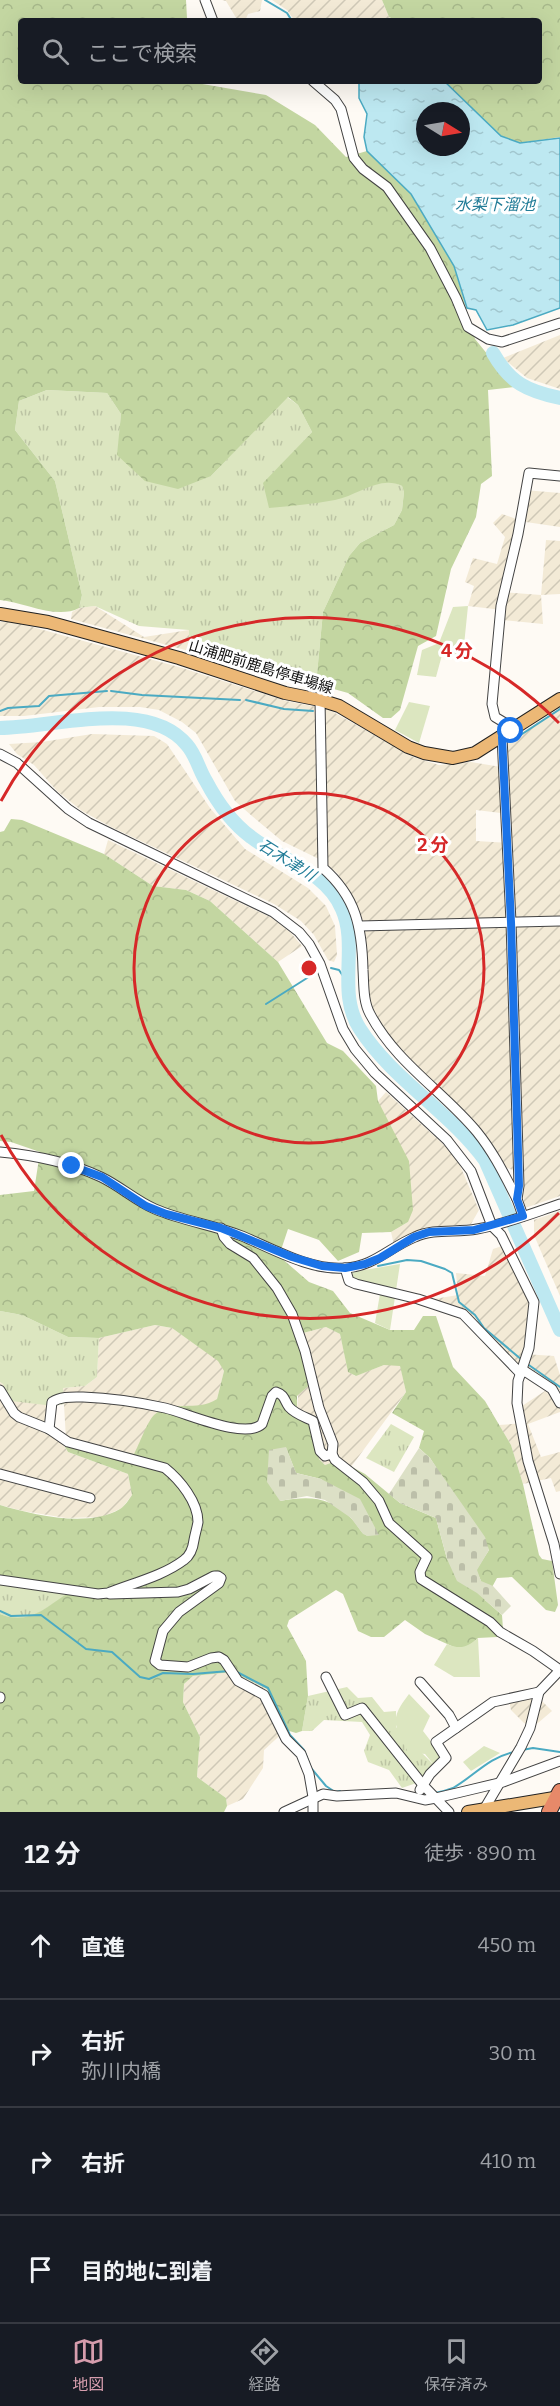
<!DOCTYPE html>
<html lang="ja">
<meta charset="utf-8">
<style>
body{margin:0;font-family:Bitter,"Noto Sans JP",serif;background:#242831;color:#f1f3f6}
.compass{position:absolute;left:416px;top:102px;width:54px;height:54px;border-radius:50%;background:#171b24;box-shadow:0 6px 24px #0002;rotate:101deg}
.stop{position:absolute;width:18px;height:18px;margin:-14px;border:4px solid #1a73e8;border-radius:50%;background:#fff}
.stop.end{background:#1a73e8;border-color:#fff;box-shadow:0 2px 6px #0008}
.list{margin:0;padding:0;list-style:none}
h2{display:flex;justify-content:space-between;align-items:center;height:78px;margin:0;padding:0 24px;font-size:26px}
h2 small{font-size:20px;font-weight:400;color:#9ea1a6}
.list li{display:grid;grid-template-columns:39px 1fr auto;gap:18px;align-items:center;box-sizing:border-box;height:108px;padding:0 24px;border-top:2px solid #363941}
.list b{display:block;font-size:22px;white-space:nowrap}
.list p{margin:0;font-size:20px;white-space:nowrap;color:#9ea1a6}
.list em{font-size:20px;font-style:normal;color:#9ea1a6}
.icon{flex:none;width:33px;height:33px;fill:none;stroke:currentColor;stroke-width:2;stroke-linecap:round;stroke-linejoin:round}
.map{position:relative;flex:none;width:560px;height:1812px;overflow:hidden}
.search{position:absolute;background:#171b24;box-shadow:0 6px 24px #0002;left:18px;right:18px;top:18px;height:66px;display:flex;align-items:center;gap:15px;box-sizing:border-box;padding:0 21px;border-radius:6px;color:#9ea1a6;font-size:22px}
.sheet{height:510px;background:#171b24}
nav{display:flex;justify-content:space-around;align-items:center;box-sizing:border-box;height:84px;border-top:2px solid #363941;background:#171b24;font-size:16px;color:#9ea1a6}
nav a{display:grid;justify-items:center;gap:3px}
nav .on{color:#d69dad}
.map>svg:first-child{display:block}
</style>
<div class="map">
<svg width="560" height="1812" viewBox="0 0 560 1812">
<defs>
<pattern id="farmland-furrows" width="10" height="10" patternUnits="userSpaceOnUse" patternTransform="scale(1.5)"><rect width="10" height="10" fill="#f3ead6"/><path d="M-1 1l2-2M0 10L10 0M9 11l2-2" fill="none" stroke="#cfc8b7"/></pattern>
<pattern id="grass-tufts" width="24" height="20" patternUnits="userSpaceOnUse" patternTransform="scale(1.5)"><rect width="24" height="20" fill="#dce6c0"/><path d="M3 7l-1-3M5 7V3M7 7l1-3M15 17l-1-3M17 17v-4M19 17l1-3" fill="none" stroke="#bcc4a4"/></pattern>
<pattern id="forest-crowns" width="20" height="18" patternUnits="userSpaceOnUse" patternTransform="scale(1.5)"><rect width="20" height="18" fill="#c3d6a1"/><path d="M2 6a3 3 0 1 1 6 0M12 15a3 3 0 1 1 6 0" fill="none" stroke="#a6b78a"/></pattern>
<pattern id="cemetery-stones" width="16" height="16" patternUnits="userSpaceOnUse" patternTransform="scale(1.5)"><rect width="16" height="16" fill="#dce0c6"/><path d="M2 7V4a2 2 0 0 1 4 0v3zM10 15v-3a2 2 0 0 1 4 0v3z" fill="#bcbfa9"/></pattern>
<pattern id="water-ripples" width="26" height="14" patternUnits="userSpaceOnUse" patternTransform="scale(1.5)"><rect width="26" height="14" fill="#bde8f1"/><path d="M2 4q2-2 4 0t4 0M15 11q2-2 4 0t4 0" fill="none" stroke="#a1c6ce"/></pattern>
</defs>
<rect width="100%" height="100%" fill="#fefaf4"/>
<g fill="url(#farmland-furrows)" fill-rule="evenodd">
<polygon points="222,0 262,0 260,11 248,14 245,21 238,21 226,1"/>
<polygon points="272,0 382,0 389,17 398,21 295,21 287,10"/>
<polygon points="560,335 560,389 527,378 503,358"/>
<polygon points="524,490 560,493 560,527 519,521 503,592 541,595 546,540 560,541 560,594 541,595 543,624 502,620 502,610 468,606 474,586 465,582 473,558 497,564 505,537 493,523 502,514 519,520"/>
<polygon points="95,606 144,637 189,630 189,651 71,619 72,612 79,608"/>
<path d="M0,622H14L179,667L286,701L328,709L413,757L439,765L471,762L507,768L506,743L560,708V1196L525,1208L520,1173L505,1167L385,1036L370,1010L366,990L364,923L349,890L337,873L321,860L282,841L252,816L235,801L196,733L182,722L159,710L140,707H99L24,716H0ZM476,810L509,814L511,843L476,841Z"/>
<polygon points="92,734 154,736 167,744 210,808 245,849 308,888 326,906 335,926 337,955 334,962 328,960 314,935 301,921 274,904 111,827 82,811 57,791 34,765 17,754 9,744 42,742"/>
<polygon points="108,840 272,918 291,933 302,946 278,962 210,901 186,890 153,886 104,854"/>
<polygon points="386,1092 456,1156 479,1210 471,1224 435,1227 414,1232 394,1245 391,1232 408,1222 378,1101"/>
<polygon points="560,1211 560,1296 534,1235 534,1220"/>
<polygon points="502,1246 530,1301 524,1354 554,1356 560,1375 560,1390 552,1387 560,1402 560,1412 528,1424 541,1457 560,1452 560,1491 556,1492 551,1478 523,1484 511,1445 499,1425 527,1423 522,1406 551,1387 519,1369 464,1312 434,1303 434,1299 458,1295 456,1273 485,1276 493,1249"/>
<polygon points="155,1325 172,1328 219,1361 224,1371 217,1399 207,1406 171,1406 134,1454 66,1439 63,1388 85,1386 97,1377 99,1338"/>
<polygon points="326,1327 340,1334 348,1371 355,1376 384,1365 400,1365 406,1392 351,1467 339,1460 325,1465 319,1459 314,1420 297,1410 303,1333"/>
<polygon points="0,1382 54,1406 52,1428 68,1452 128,1474 132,1495 122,1508 102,1517 66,1518 23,1511 0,1505"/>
<polygon points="233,1672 267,1689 286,1730 264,1750 263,1768 243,1799 227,1806 226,1798 197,1777 200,1737 183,1702 184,1684 193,1676"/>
<polygon points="536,1695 552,1711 538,1723 532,1725 524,1723 511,1710 509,1701"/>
</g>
<g fill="url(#grass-tufts)">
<polygon points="47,390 107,393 121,414 118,455 211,476 287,397 298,405 312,432 264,483 394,482 402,486 404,492 402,510 394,525 360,543 349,556 323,612 316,684 293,682 189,651 189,630 139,626 95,606 79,608 82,595 55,481 15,430 19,401"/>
<polygon points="0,1311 22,1315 68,1337 99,1338 97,1377 85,1386 63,1388 64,1404 54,1406 11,1401 3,1384 0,1382"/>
<polygon points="391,1424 414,1437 394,1472 366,1458"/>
<path d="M0,1575L57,1584L65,1596C43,1610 27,1626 0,1614Z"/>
<polygon points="347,1687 358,1698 372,1697 384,1712 396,1711 396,1727 434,1765 425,1780 402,1788 389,1770 368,1762 364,1751 370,1735 362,1722 324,1720 312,1731 302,1731 308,1696"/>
</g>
<g fill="url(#forest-crowns)" fill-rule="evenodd">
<path d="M0,0H186L187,18L183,21H21V81H185L266,95L315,125L346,157L367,151L411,194L454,266L475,339L514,387L488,390L492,476L481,484L476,517L451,569L436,636L418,646L400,710L391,718H383L348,693L316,684L323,612L349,556L360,543L394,525L402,510L404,492L402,486C380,475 357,496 335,500C313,504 291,506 269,508L263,483L312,432L298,405L288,397L211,476L178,489L145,481L117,455L121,414L107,393L47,390L19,401L15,430L55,481L82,595L79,608C57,620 23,602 0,600Z"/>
<polygon points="382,0 560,0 560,137 520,143 501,136 444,81 539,81 539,21 398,21 389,17"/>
<path d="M11,819L22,820L104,854L153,886L186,890L210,901L278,962L327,1043L343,1051L376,1086L378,1101L409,1161L413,1210L408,1222L391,1232L362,1233L359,1252L338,1261L319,1240L288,1229L279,1256L309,1282L333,1291L350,1313L390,1330H414L423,1316H436L453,1367L485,1401L511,1445L523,1484L539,1555L542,1559L552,1561L558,1605L555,1612L546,1610L512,1577L497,1578L485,1600L502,1615L503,1629L497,1637L478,1638L468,1647L456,1648L425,1634L405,1620L384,1637H371L358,1631L343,1594L336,1590L289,1620L287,1626L306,1661L308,1696L302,1731L296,1733L286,1730L267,1689L233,1672L193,1676L184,1684L183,1702L200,1737L197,1777L226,1798L227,1806L224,1812H0V1614C27,1625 43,1610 65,1595L57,1584L0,1575V1505C34,1515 88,1528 120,1509C125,1506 129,1499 132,1495L128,1474L68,1452L65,1447L66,1439L134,1454C139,1445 147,1422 154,1415C172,1398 196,1413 217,1399L224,1371L218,1361L172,1328L155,1325L99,1338L68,1337L22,1315L0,1311V1195L34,1191L40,1152L11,1142L0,1141V832L4,831ZM326,1327L340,1334L348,1372L356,1376L384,1365L400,1366L406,1392L392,1413L424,1431L419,1448L430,1458L489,1550L476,1570L481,1581L447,1559L436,1518L400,1503L365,1474L339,1460L325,1465L319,1459L314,1420L297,1410V1396L315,1380L303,1333ZM286,1448L296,1473L321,1479L368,1536C360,1533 358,1525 352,1519C330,1496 309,1496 280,1501Z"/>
</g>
<g fill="url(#cemetery-stones)">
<polygon points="286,1447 296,1473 321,1479 360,1499 379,1535 368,1536 363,1534 351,1518 325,1500 307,1496 280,1501 267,1482 269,1450"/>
<polygon points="419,1448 430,1458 485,1537 489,1550 477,1570 481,1581 493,1586 511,1606 502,1615 477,1593 457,1581 447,1559 436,1518 400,1503 389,1494"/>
</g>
<g fill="#dce6c0">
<polygon points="468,606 463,655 442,655 436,677 417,675 422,650 439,643 453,607"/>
<polygon points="409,702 430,706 419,743 395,730"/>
<polygon points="400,1264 390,1330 375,1323 381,1288 354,1281 352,1272"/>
<path d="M478,1638L480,1677H454L434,1665L447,1644C461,1650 467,1647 478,1638Z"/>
<path d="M409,1694L430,1716L423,1731L443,1757L434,1765L425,1754L408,1752C394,1724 389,1720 409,1694Z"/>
<polygon points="484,1746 500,1753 471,1771 463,1762"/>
</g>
<path fill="url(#water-ripples)" stroke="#4baac2" stroke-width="1.5" fill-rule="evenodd" d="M359,81H444L501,136L520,143L560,138V308L513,325L487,330L476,310L467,308L454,266L411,194L367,151L364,137L367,114L359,98ZM425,111H461V147H425Z"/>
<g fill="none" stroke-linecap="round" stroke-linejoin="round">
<g stroke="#4baac2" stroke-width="2">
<polyline points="265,0 287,13 292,21"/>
<polyline points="111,691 142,695 240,700"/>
<polyline points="246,700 284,709 313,711"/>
<polyline points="0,711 8,708 39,706 49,696 107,691"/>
<polyline points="513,740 560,709"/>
<polyline points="331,968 339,970 347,982"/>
<polyline points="266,1004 315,973"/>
<polyline points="378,1266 407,1260 421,1261 445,1269 452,1273 459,1302 475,1315 484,1328 522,1360"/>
<polyline points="526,1363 560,1387"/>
<polyline points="0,1611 11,1616 41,1615 86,1649 112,1652 140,1677 149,1679 163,1673 193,1674 229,1671"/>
<polyline points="237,1672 268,1688 290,1735 304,1750 311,1768 326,1786 335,1792 340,1791"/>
<polyline points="522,1750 533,1748 560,1752"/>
<path d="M435,1793C441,1792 448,1790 453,1788C474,1776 489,1757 514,1752"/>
</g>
<g stroke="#bde8f1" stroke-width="14">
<path d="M493,353C510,383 527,391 560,398"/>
<path d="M0,728C53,728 148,697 187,745C196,755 199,770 206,781C217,802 232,823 251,837C282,861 326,871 342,909C359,947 336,992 360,1029C393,1080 449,1111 485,1160L560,1330"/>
</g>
<defs>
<g id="minor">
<polyline points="205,0 213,21"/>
<polyline points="313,81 335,100 341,109 354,158 363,169 387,187 430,248 456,298 468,327 488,339 502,342 560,323"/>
<path d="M320,700L323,868C356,897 362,927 363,970C364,985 363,1001 370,1014C396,1063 443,1091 477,1132C494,1153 505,1176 517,1199"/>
<polyline points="511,731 505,723 495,717 492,704 501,606 518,534 529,473 560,476"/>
<polyline points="502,737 511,922 519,1186 517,1199 523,1216"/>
<polyline points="0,754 17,763 68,809 89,823 273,912 299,932 309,944 320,964 343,1029 355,1049 375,1073 447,1140 471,1171 492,1226 501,1235 534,1302 529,1348 518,1381 517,1403 528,1461 554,1544 560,1574"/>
<polyline points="360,926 560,921"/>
<path d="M0,1152C33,1155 71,1163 101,1177C120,1186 136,1201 155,1209C183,1221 214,1225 242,1236C273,1249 311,1271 345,1268C373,1267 390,1247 415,1237C434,1228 457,1233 477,1229C506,1224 533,1213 560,1204"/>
<polyline points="221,1228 224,1237 230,1244 253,1258 277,1288 292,1314 305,1351 319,1408 333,1444 332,1454 335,1460 363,1482 379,1501 389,1523 427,1557 420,1572 421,1579 490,1622 500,1632 533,1651 560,1670"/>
<polyline points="345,1268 349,1281 356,1284 418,1299 463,1314 521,1374"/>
<polyline points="523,1370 552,1389 560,1403"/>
<path d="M0,1390L14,1413L19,1417L49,1429L68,1442L165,1468C180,1480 198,1502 198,1522C197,1528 195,1534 194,1540C193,1548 191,1555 184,1560C163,1576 133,1583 108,1593L98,1594L0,1580"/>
<path d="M49,1429L52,1402C61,1396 73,1397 83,1397C111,1398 138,1402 165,1408C187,1413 245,1440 262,1424L272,1396L276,1392C285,1395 284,1400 289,1407C295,1414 305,1417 313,1421L320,1451L325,1456L332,1454"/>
<polyline points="0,1474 90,1498"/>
<polyline points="110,1594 178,1592 189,1589 214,1576 218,1576 221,1578 219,1583 179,1612 163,1631 155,1661 160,1665 188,1667 211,1658 219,1657 224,1660 238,1681 264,1695 286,1739 301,1754 309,1774 313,1797 313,1812"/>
<polyline points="326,1677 345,1715 362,1708 423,1785 449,1812"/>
<polyline points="420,1682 449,1715 456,1728"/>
<polyline points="0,1697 0,1698"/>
<polyline points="420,1790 430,1774 446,1758 436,1742 493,1702 539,1692"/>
<polyline points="483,1811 521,1747 530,1728 539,1692 560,1670"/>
<polyline points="284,1812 323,1794 337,1796 396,1793 425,1800 436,1798 503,1782 560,1761"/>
</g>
<g id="major">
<polyline points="0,614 48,622 179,658 285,693 320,700 339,706 408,747 424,753 453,758 475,753 560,699"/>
<polyline points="468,1812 560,1797"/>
</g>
<polyline id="highway" points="549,1812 560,1791"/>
</defs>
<use href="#minor" stroke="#434343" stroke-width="11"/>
<use href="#major" stroke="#212121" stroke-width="14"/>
<use href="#highway" stroke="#212121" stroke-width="16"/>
<use href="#minor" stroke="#fff" stroke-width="9"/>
<use href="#major" stroke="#ecb876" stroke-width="12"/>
<use href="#highway" stroke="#e78969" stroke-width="14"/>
</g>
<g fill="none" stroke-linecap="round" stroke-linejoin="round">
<polyline stroke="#1a73e8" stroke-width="8" points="72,1166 102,1177 146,1206 166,1214 221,1228 292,1257 322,1266 345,1268 365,1264 380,1258 414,1237 429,1232 474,1230 523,1216 517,1199 519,1186 511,922 502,737 511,731"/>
</g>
<g fill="none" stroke="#d62828" stroke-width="3">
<circle cx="309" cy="968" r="175"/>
<path d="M559 1213A350 350 0 0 1 1 1135M1 801A350 350 0 0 1 559 723"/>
</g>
<g text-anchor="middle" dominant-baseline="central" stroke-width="6" stroke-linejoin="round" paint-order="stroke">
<g font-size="15" fill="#101010" stroke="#fff">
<text transform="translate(261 667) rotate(17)">山浦肥前鹿島停車場線</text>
</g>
<g font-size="16" font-style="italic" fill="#237d98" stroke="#fff">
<text x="495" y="204">水梨下溜池</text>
<text transform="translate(287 860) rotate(32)">石木津川</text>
</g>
</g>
<circle cx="309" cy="968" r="9" fill="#d62828" stroke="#fff" stroke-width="3"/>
<g font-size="18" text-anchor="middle" font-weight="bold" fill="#d62828" stroke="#fff" stroke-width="6" stroke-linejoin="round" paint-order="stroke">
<text x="457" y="657">4 分</text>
<text x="433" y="851">2 分</text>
</g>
</svg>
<svg class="compass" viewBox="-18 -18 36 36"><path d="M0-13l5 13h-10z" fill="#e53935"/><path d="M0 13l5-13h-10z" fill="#9ea1a6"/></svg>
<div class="stop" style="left:511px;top:731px"></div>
<div class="stop end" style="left:72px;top:1166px"></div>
<div class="search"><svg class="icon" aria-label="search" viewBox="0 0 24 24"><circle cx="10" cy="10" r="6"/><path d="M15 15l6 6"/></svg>ここで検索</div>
</div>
<section class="sheet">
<h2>12 分<small>徒歩 · 890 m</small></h2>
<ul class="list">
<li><svg class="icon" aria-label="ahead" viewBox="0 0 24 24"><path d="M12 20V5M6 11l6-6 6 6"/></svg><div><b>直進</b></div><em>450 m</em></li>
<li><svg class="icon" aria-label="right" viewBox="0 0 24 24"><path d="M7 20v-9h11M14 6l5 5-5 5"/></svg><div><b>右折</b><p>弥川内橋</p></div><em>30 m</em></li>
<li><svg class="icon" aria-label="right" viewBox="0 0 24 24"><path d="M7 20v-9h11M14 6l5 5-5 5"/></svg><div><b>右折</b></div><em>410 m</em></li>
<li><svg class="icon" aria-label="arrive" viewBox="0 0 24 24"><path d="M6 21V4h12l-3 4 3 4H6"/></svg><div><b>目的地に到着</b></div></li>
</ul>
</section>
<nav>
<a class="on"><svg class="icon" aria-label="map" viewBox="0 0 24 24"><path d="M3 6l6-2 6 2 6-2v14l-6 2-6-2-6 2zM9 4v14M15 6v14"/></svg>地図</a>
<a><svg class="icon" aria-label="directions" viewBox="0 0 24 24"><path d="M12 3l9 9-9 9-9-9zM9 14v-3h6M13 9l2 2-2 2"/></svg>経路</a>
<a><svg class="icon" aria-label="saved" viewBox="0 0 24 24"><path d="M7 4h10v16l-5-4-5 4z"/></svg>保存済み</a>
</nav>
